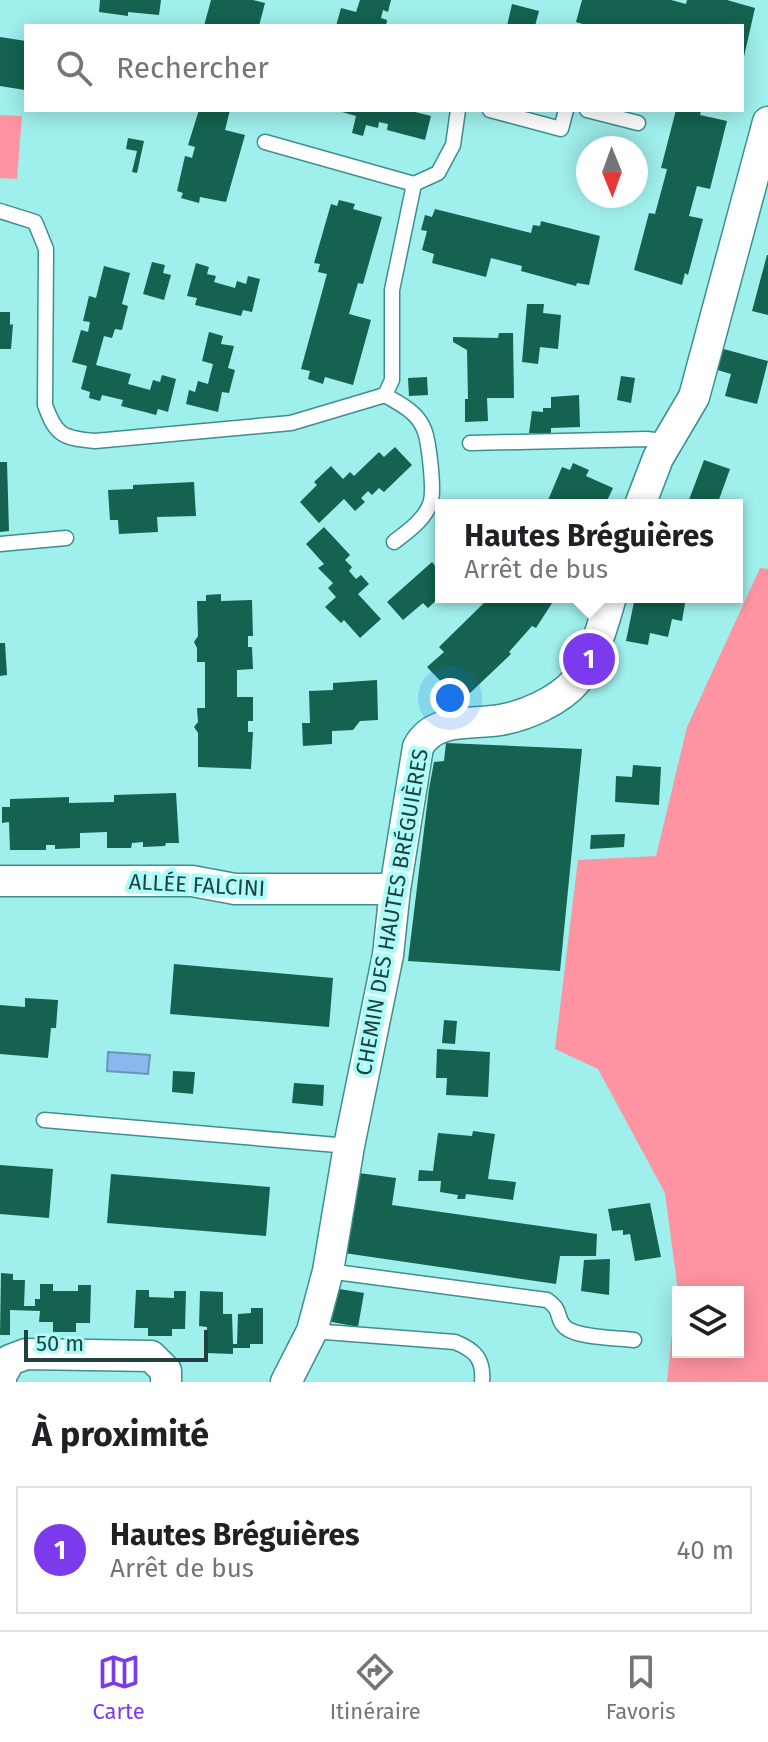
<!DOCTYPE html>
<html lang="fr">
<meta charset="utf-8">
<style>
body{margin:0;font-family:"Fira Sans",sans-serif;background:#f6f6f6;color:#202124}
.controls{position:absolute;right:24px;bottom:24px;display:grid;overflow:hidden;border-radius:0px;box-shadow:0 4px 20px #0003}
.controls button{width:72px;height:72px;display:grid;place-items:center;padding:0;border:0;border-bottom:2px solid #e0e0e0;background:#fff;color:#202124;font:40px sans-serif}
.compass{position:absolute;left:576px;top:136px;width:72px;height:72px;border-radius:50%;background:#fff;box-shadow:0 4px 20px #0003;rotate:179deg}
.scale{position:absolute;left:24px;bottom:20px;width:184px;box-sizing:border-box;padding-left:8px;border:4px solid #204140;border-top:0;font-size:22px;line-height:28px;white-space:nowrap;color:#204140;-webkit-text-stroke:6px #acfdf9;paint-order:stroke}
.you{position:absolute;left:450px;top:698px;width:28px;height:28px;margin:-20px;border:6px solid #fff;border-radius:50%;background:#1a73e8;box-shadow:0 0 0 12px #1a73e833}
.badge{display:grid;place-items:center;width:52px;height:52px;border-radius:50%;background:#7c3aed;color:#fff;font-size:26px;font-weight:700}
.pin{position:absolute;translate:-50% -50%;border:4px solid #fff;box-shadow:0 2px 8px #0006}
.popup{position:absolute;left:435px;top:499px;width:308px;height:104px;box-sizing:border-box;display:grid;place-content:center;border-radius:0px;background:#fff;filter:drop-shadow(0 2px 6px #0005);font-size:26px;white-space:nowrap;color:#757577}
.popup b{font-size:30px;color:#202124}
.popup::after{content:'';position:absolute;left:50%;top:100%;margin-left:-16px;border:16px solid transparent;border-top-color:#fff}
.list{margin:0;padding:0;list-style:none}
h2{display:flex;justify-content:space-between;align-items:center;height:104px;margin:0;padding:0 32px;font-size:34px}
h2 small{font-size:26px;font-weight:400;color:#757577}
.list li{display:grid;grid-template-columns:52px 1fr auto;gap:24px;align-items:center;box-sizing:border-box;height:128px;margin:0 16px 16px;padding:0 16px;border:2px solid #e0e0e0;border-radius:0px}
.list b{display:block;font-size:30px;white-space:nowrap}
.list p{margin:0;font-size:26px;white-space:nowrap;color:#757577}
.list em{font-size:26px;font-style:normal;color:#757577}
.icon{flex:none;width:44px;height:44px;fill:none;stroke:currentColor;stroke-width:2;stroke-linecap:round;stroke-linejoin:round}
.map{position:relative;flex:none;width:768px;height:1382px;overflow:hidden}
.search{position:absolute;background:#fff;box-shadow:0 4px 20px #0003;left:24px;right:24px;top:24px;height:88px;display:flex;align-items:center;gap:20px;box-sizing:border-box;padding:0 28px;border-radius:0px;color:#757577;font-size:30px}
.sheet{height:248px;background:#fff}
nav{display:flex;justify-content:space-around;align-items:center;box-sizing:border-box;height:112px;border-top:2px solid #e0e0e0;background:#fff;font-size:22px;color:#757577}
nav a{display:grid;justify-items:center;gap:4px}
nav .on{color:#7c3aed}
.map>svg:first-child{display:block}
</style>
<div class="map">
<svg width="768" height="1382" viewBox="0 0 768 1382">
<rect width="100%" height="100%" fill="#9fefec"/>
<g fill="#fe94a1" fill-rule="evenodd">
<polygon points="0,115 22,116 17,179 0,178"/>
<path d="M760,568L768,569V1382H667L677,1284L665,1193L598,1069L555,1049L578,860L656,856L687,727ZM678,1292H738V1352H678Z"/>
</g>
<polygon fill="#89b8ee" stroke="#6a94ba" stroke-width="2" points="108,1052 150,1055 148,1074 107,1071"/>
<g fill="#14624f">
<polygon points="100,0 161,0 159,15 128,12 128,16 99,12"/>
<polygon points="211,0 253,0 265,3 259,26 204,26"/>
<polygon points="360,0 391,0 388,12 383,10 381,18 387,20 386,26 336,26 341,8 356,12"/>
<polygon points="582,0 671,0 686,4 687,0 727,0 755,8 743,61 742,26 589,26 576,22"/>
<polygon points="512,4 539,11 535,26 507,26"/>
<polygon points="0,37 26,41 25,90 0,86"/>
<polygon points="199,110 230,110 225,130 245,135 226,202 200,197 199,203 181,198 183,193 177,191 185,156 192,158 195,147 188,145"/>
<polygon points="335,110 407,110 431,116 425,140 387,130 388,124 379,122 378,128 366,125 363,136 352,133 356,116"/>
<polygon points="676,110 701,110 700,115 727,121 710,189 697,186 689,216 703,219 688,275 685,273 682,285 634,270 649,213 655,214 665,177 667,169 661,168"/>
<polygon points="128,138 144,141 137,173 132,172 137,151 126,149"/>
<polygon points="339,200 355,204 353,209 382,217 363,284 358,283 349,314 371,320 353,385 325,377 323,384 308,379 310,371 301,369 327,274 318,272 320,264 314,263 331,204 337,206"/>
<polygon points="435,209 531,233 533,225 540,226 541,221 600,236 589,285 577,283 576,286 521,271 522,266 491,258 486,277 432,263 434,254 422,250 427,231 421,230 425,215 432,217"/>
<polygon points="767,255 768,255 768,315 752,311"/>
<polygon points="152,262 165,265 163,273 171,275 164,300 143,294"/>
<polygon points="196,263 209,267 207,274 216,276 214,282 235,288 237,281 246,284 248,276 260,279 252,312 243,310 241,316 195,305 197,298 187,296"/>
<polygon points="104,266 130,273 122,304 128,306 122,330 115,329 112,338 104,336 96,365 131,374 128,384 150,390 153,380 160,382 162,375 176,379 168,412 158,409 156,415 145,412 121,406 123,400 102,395 100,401 89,398 90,392 81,389 87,366 72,362 81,330 88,332 90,322 83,321 89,296 96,298"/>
<polygon points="527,304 544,304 543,313 561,315 558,349 540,347 538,364 522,362"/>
<polygon points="0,312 10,312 10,325 13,324 11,349 0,349"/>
<polygon points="209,332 223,336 221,344 234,346 228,368 235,370 229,393 222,392 218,412 186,404 189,390 195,392 198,381 208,384 213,364 202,361"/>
<polygon points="499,333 513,333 514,398 487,398 488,421 465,422 465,399 468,399 467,350 453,342 453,337 498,338"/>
<polygon points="720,348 768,361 757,404 725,396 731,374 714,369"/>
<polygon points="621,376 635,378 631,403 617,400"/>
<polygon points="427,377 428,395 409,396 408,378"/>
<polygon points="579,395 580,427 551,428 551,433 529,433 532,411 543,412 543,408 551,408 551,397"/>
<polygon points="395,447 412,465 384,492 379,488 372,495 368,491 361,498 365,502 355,511 344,499 319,523 300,502 317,485 314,482 331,466 343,479 350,472 354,476 379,452 384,457"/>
<polygon points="704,460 730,469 717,505 687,505"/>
<polygon points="0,462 7,462 9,531 0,532"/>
<polygon points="573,463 589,470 586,476 613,488 605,505 546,505 562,467 570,470"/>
<polygon points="194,482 196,516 157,517 158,532 119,534 118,520 110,520 108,490 133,489 133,485"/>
<polygon points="324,527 350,555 345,560 352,567 349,571 356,579 361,575 369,584 358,594 381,619 360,638 344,620 341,623 325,607 336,597 328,588 333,583 318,568 324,564 306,544"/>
<polygon points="432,562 441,573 441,581 437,585 441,589 441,596 428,608 423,603 403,620 387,602"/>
<polygon points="221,594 221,601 252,600 253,636 248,636 248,647 252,647 253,669 237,670 237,697 253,697 253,721 248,721 248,732 253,732 251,769 198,767 198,733 194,727 198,722 197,708 205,708 205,662 197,662 197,648 194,642 198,636 197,601 206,601 206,595"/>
<polygon points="490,597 556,597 536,628 532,626 509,652 511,654 470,693 458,681 449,690 427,667 444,652 439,647"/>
<polygon points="635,597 652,597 670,601 671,597 686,598 682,621 672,619 668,637 650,633 648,645 626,641"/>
<polygon points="0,643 5,643 7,675 0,676"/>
<polygon points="377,680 378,720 360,721 353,730 332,731 332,744 303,746 302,723 310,723 309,691 333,690 333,683"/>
<polygon points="446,743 582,749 560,971 408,961 429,789 434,762 444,761"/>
<polygon points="633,765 661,767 659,805 615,802 616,776 632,777"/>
<polygon points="176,793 179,843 166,843 165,846 143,847 143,842 132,843 131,848 107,848 107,832 80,833 80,848 55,849 55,845 46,845 46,850 10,850 9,822 2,823 2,807 10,807 10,799 69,797 69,803 114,802 114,795"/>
<polygon points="625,834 624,847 590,849 591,835"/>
<polygon points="174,964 333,978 329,1027 170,1014"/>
<polygon points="25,998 58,1000 56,1028 51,1028 48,1058 0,1054 0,1005 25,1007"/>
<polygon points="444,1020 457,1021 455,1044 442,1043"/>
<polygon points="437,1049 490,1052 488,1097 446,1095 447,1078 436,1078"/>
<polygon points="173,1071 195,1072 193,1094 172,1092"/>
<polygon points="294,1083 324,1085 323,1106 292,1103"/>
<polygon points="473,1131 495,1134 488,1179 516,1182 513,1200 466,1194 465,1199 457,1199 458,1195 440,1192 441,1181 418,1181 419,1170 433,1171 438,1133 472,1136"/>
<polygon points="0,1165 53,1169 49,1218 0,1214"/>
<polygon points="359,1173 396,1178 392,1205 597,1234 596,1256 560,1256 556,1284 344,1253"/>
<polygon points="111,1174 270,1187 266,1236 107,1223"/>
<polygon points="650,1203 661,1257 635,1261 630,1234 623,1235 623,1230 612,1231 608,1209"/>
<polygon points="610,1259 609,1295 581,1291 584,1260"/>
<polygon points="1,1273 13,1274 13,1280 25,1280 24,1306 35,1306 35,1299 40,1299 40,1284 53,1284 53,1291 78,1291 78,1285 91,1285 90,1323 76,1323 76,1332 53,1332 53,1322 39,1322 40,1311 10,1310 10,1335 0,1335"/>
<polygon points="333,1288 364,1293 358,1327 327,1321"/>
<polygon points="136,1290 149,1290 149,1297 174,1298 174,1291 186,1291 185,1329 172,1329 172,1336 148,1336 148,1328 134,1328"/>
<polygon points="200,1291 223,1292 223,1314 232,1314 233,1344 237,1344 238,1314 251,1313 251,1308 263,1308 263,1344 250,1344 250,1348 233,1348 233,1354 206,1353 207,1327 199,1326"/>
</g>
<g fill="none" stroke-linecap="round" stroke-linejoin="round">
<defs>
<g id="service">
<polyline points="490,110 561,129 566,110"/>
<polyline points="587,110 638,123"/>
<polyline points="265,142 414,184"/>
<path d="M0,211L35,222L46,249L45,405C56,436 63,438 95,441L291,423L385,395L392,380V290L414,184L438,173L453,145L458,110"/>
<path d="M385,395C398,403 416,411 423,427C429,438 434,488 431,501C426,519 408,531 394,542"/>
<polyline points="470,443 647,439 668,442"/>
<polyline points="0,544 66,538"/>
<polyline points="44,1120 349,1146"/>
<path d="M328,1271L547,1300C563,1311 555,1316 564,1326C574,1338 618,1338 634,1340"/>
<path d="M312,1331L455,1342C475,1350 484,1359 482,1382"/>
</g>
<g id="minor">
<polyline points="640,505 658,458 694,397 768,122"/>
<polyline points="0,881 192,881 235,889 395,889"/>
<polyline points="1,1382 1,1376 10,1360 26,1354 151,1356 166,1371 166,1382"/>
<path d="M286,1382L312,1331L328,1271L349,1146L388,955L395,889L418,747C434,717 471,725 500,720C525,716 559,701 576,681C594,658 603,625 611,597"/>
</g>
</defs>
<use href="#service" stroke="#3e8f8d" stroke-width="17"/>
<use href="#minor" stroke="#3e8f8d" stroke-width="33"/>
<use href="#service" stroke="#fff" stroke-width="14"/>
<use href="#minor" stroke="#fff" stroke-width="30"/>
</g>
<g text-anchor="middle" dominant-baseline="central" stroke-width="8" stroke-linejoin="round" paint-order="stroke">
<g font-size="22" fill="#204140" stroke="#acfdf9">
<text transform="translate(197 885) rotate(3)">ALLÉE FALCINI</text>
<text transform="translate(392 912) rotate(-80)">CHEMIN DES HAUTES BRÉGUIÈRES</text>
</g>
</g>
</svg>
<div class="controls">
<button><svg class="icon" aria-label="layers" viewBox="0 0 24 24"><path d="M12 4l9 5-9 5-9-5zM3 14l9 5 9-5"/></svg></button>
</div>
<svg class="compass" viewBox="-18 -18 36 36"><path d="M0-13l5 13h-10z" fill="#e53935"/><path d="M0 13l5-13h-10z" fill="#757577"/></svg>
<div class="scale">50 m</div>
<div class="you"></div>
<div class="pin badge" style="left:589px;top:659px">1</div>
<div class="popup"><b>Hautes Bréguières</b>Arrêt de bus</div>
<div class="search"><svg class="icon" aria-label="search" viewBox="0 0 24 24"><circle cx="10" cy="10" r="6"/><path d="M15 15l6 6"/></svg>Rechercher</div>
</div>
<section class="sheet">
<h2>À proximité<small></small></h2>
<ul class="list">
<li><span class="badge">1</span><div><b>Hautes Bréguières</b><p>Arrêt de bus</p></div><em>40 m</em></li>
</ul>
</section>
<nav>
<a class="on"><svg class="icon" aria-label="map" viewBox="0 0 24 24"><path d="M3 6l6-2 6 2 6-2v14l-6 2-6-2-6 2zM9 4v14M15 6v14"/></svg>Carte</a>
<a><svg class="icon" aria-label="directions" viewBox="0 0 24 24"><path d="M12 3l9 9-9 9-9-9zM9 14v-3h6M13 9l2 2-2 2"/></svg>Itinéraire</a>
<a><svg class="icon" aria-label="saved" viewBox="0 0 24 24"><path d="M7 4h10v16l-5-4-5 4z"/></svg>Favoris</a>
</nav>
